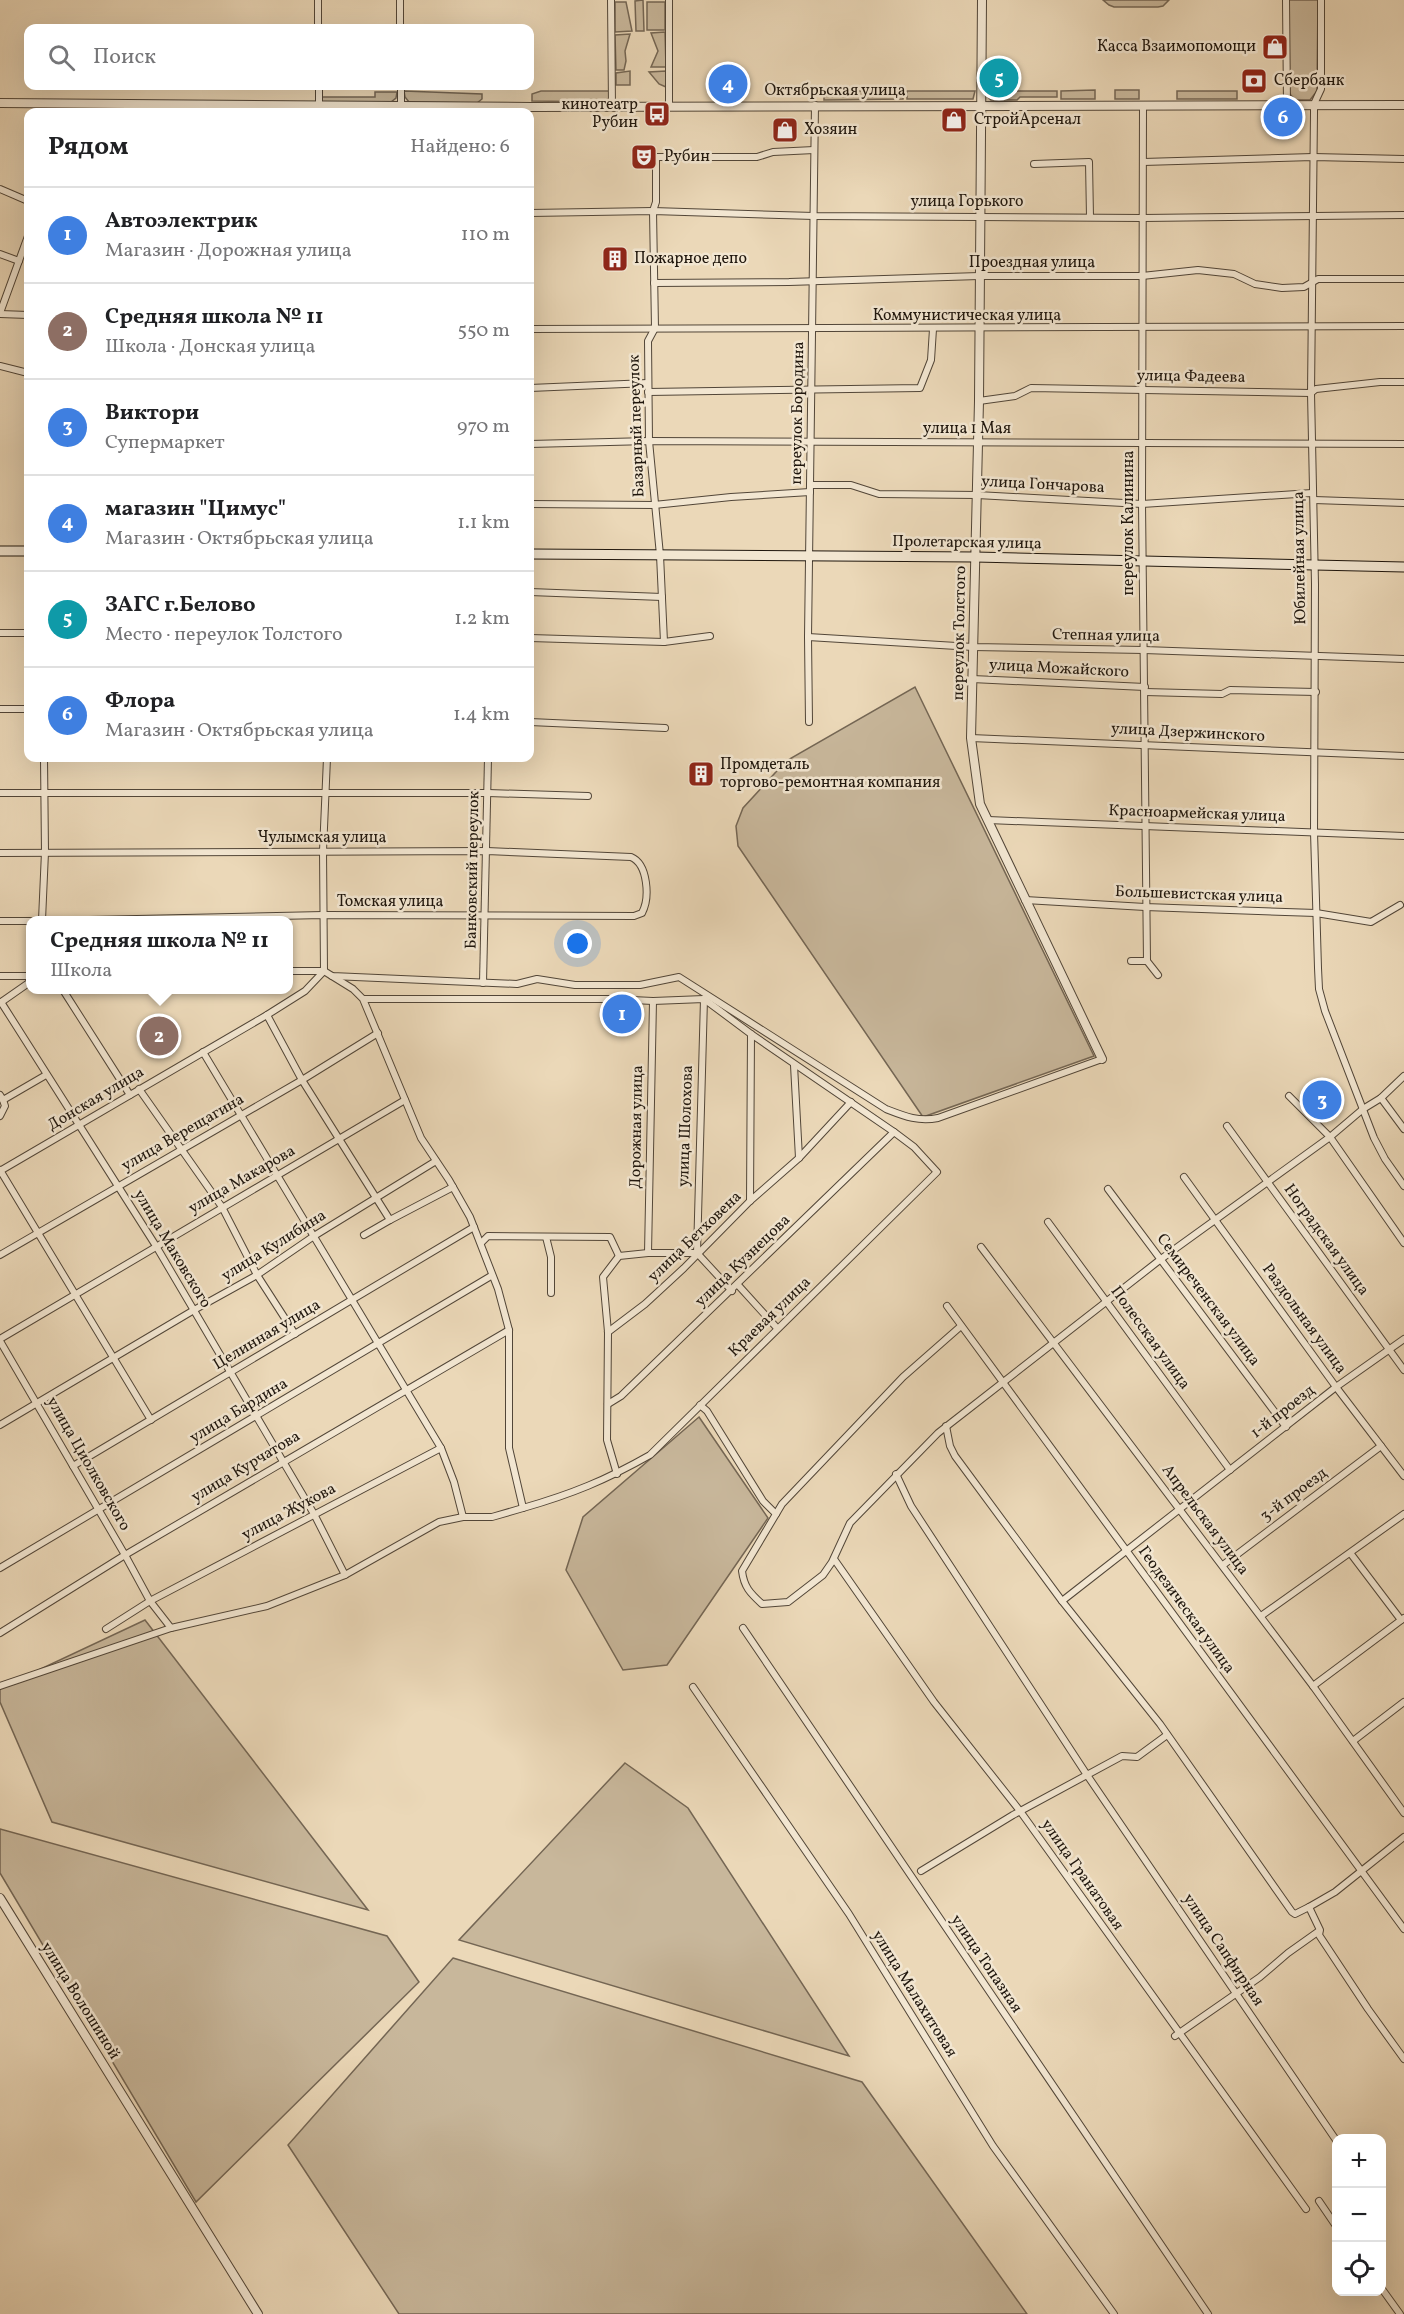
<!DOCTYPE html>
<html lang="ru">
<meta charset="utf-8">
<style>
body{margin:0;font-family:Vollkorn,serif;background:#f6f6f6;color:#202124}
.controls{position:absolute;right:18px;bottom:18px;display:grid;overflow:hidden;border-radius:12px;box-shadow:0 6px 24px #0002}
.controls button{width:54px;height:54px;display:grid;place-items:center;padding:0;border:0;border-bottom:2px solid #e0e0e0;background:#fff;color:#202124;font:30px sans-serif}
.you{position:absolute;left:578px;top:944px;width:21px;height:21px;margin:-15px;border:4px solid #fff;border-radius:50%;background:#1a73e8;box-shadow:0 0 0 9px #1a73e833}
.badge{display:grid;place-items:center;width:39px;height:39px;border-radius:50%;background:#d93025;color:#fff;font-size:20px;font-weight:700}
.pin{position:absolute;translate:-50% -50%;border:3px solid #fff;box-shadow:0 2px 6px #0006}
.popup{position:absolute;left:26px;top:916px;width:267px;height:78px;box-sizing:border-box;display:grid;place-content:center;border-radius:12px;background:#fff;filter:drop-shadow(0 2px 4px #0005);font-size:20px;white-space:nowrap;color:#757577}
.popup b{font-size:22px;color:#202124}
.popup::after{content:'';position:absolute;left:50%;top:100%;margin-left:-12px;border:12px solid transparent;border-top-color:#fff}
.list{margin:0;padding:0;list-style:none}
h2{display:flex;justify-content:space-between;align-items:center;height:78px;margin:0;padding:0 24px;font-size:26px}
h2 small{font-size:20px;font-weight:400;color:#757577}
.list li{display:grid;grid-template-columns:39px 1fr auto;gap:18px;align-items:center;box-sizing:border-box;height:96px;padding:0 24px;border-top:2px solid #e0e0e0}
.list b{display:block;font-size:22px;white-space:nowrap}
.list p{margin:0;font-size:20px;white-space:nowrap;color:#757577}
.list em{font-size:20px;font-style:normal;color:#757577}
.icon{flex:none;width:33px;height:33px;fill:none;stroke:currentColor;stroke-width:2;stroke-linecap:round;stroke-linejoin:round}
.map{position:relative;flex:none;width:1404px;height:2314px;overflow:hidden}
.search{position:absolute;background:#fff;box-shadow:0 6px 24px #0002;left:24px;top:24px;width:510px;height:66px;display:flex;align-items:center;gap:15px;box-sizing:border-box;padding:0 21px;border-radius:12px;color:#757577;font-size:22px}
.panel{position:absolute;background:#fff;box-shadow:0 6px 24px #0002;left:24px;top:108px;width:510px;height:654px;border-radius:12px}
.map>svg:first-child{display:block}
</style>
<div class="map">
<svg width="1404" height="2314" viewBox="0 0 1404 2314">
<rect width="100%" height="100%" fill="#ebd8b8"/>
<filter id="stains"><feTurbulence type="fractalNoise" baseFrequency=".00333" numOctaves="4"/><feColorMatrix values="0 0 0 0 .2 0 0 0 0 .09 0 0 0 0 .02 0 0 0 .5 -.17"/></filter>
<radialGradient id="worn" r=".72"><stop offset=".6" stop-color="#630" stop-opacity="0"/><stop offset="1" stop-color="#630" stop-opacity=".3"/></radialGradient>
<g fill="#c8b79b" stroke="#746654" stroke-width="1.5">
<polygon points="643,0 644,31 636,31 635,1"/>
<polygon points="1103,0 1169,0 1163,6 1158,7 1114,7 1109,5"/>
<polygon points="1289,0 1318,0 1317,91 1310,100 1295,100 1289,93"/>
<polygon points="615,2 626,2 632,31 615,32"/>
<rect x="647" y="2" width="18" height="28"/>
<polygon points="665,32 666,67 651,67 658,51 651,33"/>
<polygon points="630,34 625,51 626,61 624,70 616,70 615,35"/>
<polygon points="630,71 630,85 616,85 616,73"/>
<polygon points="666,71 666,87 659,84 649,72"/>
<polygon points="1095,90 1095,99 1061,99 1061,91"/>
<rect x="1115" y="90" width="24" height="9"/>
<polygon points="404,91 482,94 482,99 477,103 409,102 405,97"/>
<polygon points="541,91 610,91 610,100 607,102 532,101 532,94"/>
<polygon points="824,91 903,91 903,99 824,100"/>
<polygon points="907,91 975,91 973,99 907,99"/>
<polygon points="987,91 1057,91 1057,97 1020,97 1017,100 991,100 987,96"/>
<rect x="1177" y="91" width="60" height="8"/>
<polygon points="375,92 397,92 396,98 391,102 320,102 320,97 375,97"/>
<polygon points="915,687 1094,1056 923,1117 738,846 736,826 743,808 786,761"/>
<polygon points="699,1417 768,1518 667,1665 623,1670 566,1570 583,1517"/>
<polygon points="145,1620 368,1910 52,1822 0,1702 0,1688"/>
<polygon points="625,1763 688,1808 849,2056 459,1940"/>
<polygon points="0,1829 387,1936 419,1982 196,2202 0,1873"/>
<polygon points="453,1958 862,2082 1027,2314 399,2314 288,2145"/>
</g>
<g fill="none" stroke-linecap="round" stroke-linejoin="round">
<defs>
<g id="minor">
<polyline points="318,0 318,28"/>
<polyline points="400,0 400,28"/>
<polyline points="611,0 612,106"/>
<polyline points="669,0 669,105"/>
<polyline points="1286,0 1287,104"/>
<polyline points="1321,0 1321,89 1314,104 1314,112 1311,393 1315,584 1314,832 1318,968 1319,989 1325,1011 1374,1138 1385,1159 1404,1186"/>
<polyline points="401,86 401,106"/>
<polyline points="319,112 319,86"/>
<polyline points="1143,162 1313,157 1404,159"/>
<polyline points="1034,164 1089,162 1090,217"/>
<polyline points="0,189 28,201"/>
<polyline points="530,213 653,211 814,216 1143,218 1404,215"/>
<polyline points="0,254 19,261"/>
<polyline points="654,283 789,282 979,276 1142,276 1198,270 1234,274 1255,284 1282,288 1304,287 1318,279 1404,279"/>
<polyline points="0,313 28,236"/>
<polyline points="0,314 28,315"/>
<polyline points="530,329 1404,326"/>
<polyline points="0,366 28,373"/>
<polyline points="530,388 648,383"/>
<polyline points="648,392 920,388 931,360 933,329"/>
<polyline points="979,401 1015,396 1031,388 1311,393 1316,389 1380,382 1404,382"/>
<polyline points="530,444 649,441 1404,444"/>
<polyline points="810,485 851,485 879,494 977,495 1142,504 1312,493"/>
<polyline points="1314,500 1404,503"/>
<polyline points="530,504 654,505 731,497 810,492"/>
<polyline points="530,592 662,597"/>
<polyline points="0,633 28,633"/>
<polyline points="808,637 973,647 1144,650 1404,659"/>
<polyline points="530,638 664,642 710,636"/>
<polyline points="664,642 660,555 649,441 648,341 655,328 653,211 656,202 656,157 757,157 773,152 814,150"/>
<polyline points="972,679 1145,687"/>
<polyline points="1145,692 1222,694 1230,690 1316,692"/>
<polyline points="0,709 28,709"/>
<polyline points="530,722 665,728"/>
<polyline points="809,722 808,637 815,105"/>
<polyline points="971,738 1404,756"/>
<polyline points="0,793 488,793 588,796"/>
<polyline points="988,820 1404,836"/>
<path d="M0,853L487,851L631,857C648,864 650,898 642,913L634,916L323,915L89,920"/>
<polyline points="1025,900 1145,907 1316,913 1371,922 1400,905"/>
<polyline points="42,920 45,852 44,758"/>
<polyline points="0,921 30,921"/>
<polyline points="1131,961 1147,961 1142,504 1143,105"/>
<polyline points="1147,961 1158,975"/>
<path d="M288,971H324L332,976L517,984L537,979L575,985H640L679,977L886,1109C904,1116 918,1122 938,1118L1102,1059"/>
<polyline points="0,976 30,976"/>
<path d="M332,976L353,989L363,999L421,1138L449,1180L470,1217L498,1289L509,1330V1448L523,1508C572,1494 606,1480 650,1455L937,1172L914,1147L894,1132L751,1034L704,999L653,1001L611,999H363"/>
<polyline points="483,983 488,758"/>
<polyline points="63,990 130,1095"/>
<polyline points="1,1002 156,1246 314,1514 345,1575 439,1522 463,1517"/>
<polyline points="0,1003 30,982"/>
<polyline points="267,1015 302,1080 390,1220 453,1187"/>
<polyline points="203,1052 441,1448 454,1482 463,1517 492,1517 523,1508"/>
<polyline points="794,1065 799,1158"/>
<polyline points="139,1089 222,1207 257,1275 295,1334"/>
<polyline points="0,1095 3,1100 46,1075"/>
<polyline points="1289,1096 1330,1137 1404,1243"/>
<polyline points="1381,1098 1404,1129"/>
<polyline points="0,1116 5,1106 3,1100"/>
<polyline points="1227,1126 1404,1370"/>
<polyline points="0,1170 151,1420"/>
<polyline points="0,1171 267,1015 305,991 324,971 323,851 327,758"/>
<polyline points="1184,1177 1336,1387 1404,1476"/>
<polyline points="1108,1189 1286,1427"/>
<polyline points="750,1201 751,1034"/>
<polyline points="1048,1222 1230,1470"/>
<polyline points="364,1235 390,1220"/>
<polyline points="546,1237 551,1257 551,1293"/>
<polyline points="481,1243 488,1236 610,1237 619,1256"/>
<polyline points="981,1247 1313,1686 1404,1813"/>
<polyline points="648,1253 653,1001"/>
<polyline points="697,1253 704,999"/>
<polyline points="0,1255 302,1080 378,1033"/>
<polyline points="738,1285 777,1328"/>
<polyline points="947,1306 1404,1929"/>
<path d="M961,1326L903,1377L782,1504L742,1571C744,1587 750,1593 762,1604L788,1602L823,1575L832,1562L850,1523L938,1433L1161,1259L1330,1137L1363,1109L1381,1098L1404,1076"/>
<polyline points="608,1332 645,1304 684,1268 750,1201 799,1158 851,1102"/>
<polyline points="0,1339 405,1100"/>
<polyline points="0,1341 125,1555 150,1601 171,1628 267,1606 345,1575"/>
<polyline points="608,1404 621,1396 894,1132"/>
<polyline points="700,1405 707,1411 763,1501 776,1514"/>
<polyline points="0,1425 194,1310 257,1275 314,1236 436,1161"/>
<polyline points="946,1426 950,1446 955,1456 1062,1601 1160,1724 1292,1912 1295,1914 1309,1907 1320,1930 1319,1935 1368,2009 1404,2059"/>
<polyline points="73,1466 474,1227"/>
<polyline points="617,1474 607,1440 608,1332 603,1277 619,1256 648,1253 697,1253 732,1291"/>
<polyline points="896,1474 911,1506 1087,1775 1336,2140"/>
<polyline points="1351,1554 1401,1620"/>
<polyline points="834,1559 934,1702 1020,1811 1306,2209"/>
<polyline points="1223,1565 1381,1446"/>
<polyline points="0,1568 491,1276"/>
<polyline points="1062,1601 1336,1387 1404,1339"/>
<polyline points="1261,1616 1404,1514"/>
<polyline points="743,1628 1208,2314"/>
<polyline points="106,1629 150,1601 441,1448"/>
<polyline points="0,1633 125,1555 509,1330"/>
<polyline points="0,1686 171,1628"/>
<polyline points="1313,1686 1404,1618"/>
<polyline points="693,1687 849,1914 993,2146 1114,2314"/>
<polyline points="1353,1741 1404,1702"/>
<polyline points="921,1871 1013,1815 1122,1756 1137,1757 1167,1735"/>
<polyline points="1309,1907 1335,1892 1404,1837"/>
<polyline points="1175,2036 1260,1977 1288,1953 1319,1931"/>
<polyline points="1319,2201 1336,2226"/>
<polyline points="1382,2289 1400,2314"/>
</g>
<g id="tertiary">
<polyline points="982,0 979,401 971,738 980,804 1102,1059"/>
<polyline points="0,103 531,107 1404,105"/>
<polyline points="0,1898 258,2314"/>
</g>
<g id="secondary">
<polyline points="0,551 28,551"/>
<polyline points="530,554 975,557 1404,567"/>
</g>
</defs>
<use href="#minor" stroke="#524638" stroke-width="8"/>
<use href="#tertiary" stroke="#524638" stroke-width="10"/>
<use href="#secondary" stroke="#1f160d" stroke-width="11"/>
<use href="#minor" stroke="#f2e6d1" stroke-width="6"/>
<use href="#tertiary" stroke="#f2e6d1" stroke-width="8"/>
<use href="#secondary" stroke="#f2e6d1" stroke-width="9"/>
</g>
<defs>
<symbol id="shop-square" viewBox="-11 -11 22 22"><rect x="-9" y="-9" width="18" height="18" rx="4" fill="#8f2418" stroke="#f2e6d1"/><path d="M-5-2.5h2.3a2.7 3.5 0 0 1 5.4 0H5L5.5 6h-11ZM-1.5-2.5h3a1.5 2.3 0 0 0-3 0Z" fill="#fff"/></symbol>
<symbol id="bank-square" viewBox="-11 -11 22 22"><rect x="-9" y="-9" width="18" height="18" rx="4" fill="#8f2418" stroke="#f2e6d1"/><path d="M-6-4H6V4H-6ZM0-2.3a2.3 2.3 0 1 0 0 4.6a2.3 2.3 0 1 0 0-4.6Z" fill="#fff"/></symbol>
<symbol id="bus-square" viewBox="-11 -11 22 22"><rect x="-9" y="-9" width="18" height="18" rx="4" fill="#8f2418" stroke="#f2e6d1"/><path d="M-5-6H5V4H4V6H2V4H-2V6H-4V4H-5ZM-3.5-4V0h7V-4ZM-3.5 1.2v1.5H-2V1.2ZM2 1.2v1.5H3.5V1.2Z" fill="#fff"/></symbol>
<symbol id="theatre-square" viewBox="-11 -11 22 22"><rect x="-9" y="-9" width="18" height="18" rx="4" fill="#8f2418" stroke="#f2e6d1"/><path d="M-5-5.5Q0-4 5-5.5V0Q5 5 0 6Q-5 5-5 0ZM-3.3-2.5H-1v1.5H-3.3ZM1-2.5H3.3v1.5H1ZM-2.8 1Q0 5.5 2.8 1Z" fill="#fff"/></symbol>
<symbol id="building-square" viewBox="-11 -11 22 22"><rect x="-9" y="-9" width="18" height="18" rx="4" fill="#8f2418" stroke="#f2e6d1"/><path d="M-4-6H4V6H1V3H-1V6H-4ZM-2.5-4.3h1.7v1.8h-1.7ZM.8-4.3h1.7v1.8H.8ZM-2.5-1h1.7V.8h-1.7ZM.8-1h1.7V.8H.8Z" fill="#fff"/></symbol>
</defs>
<g fill-rule="evenodd">
<use href="#shop-square" x="1260" y="32" width="30" height="30"/>
<use href="#bank-square" x="1239" y="66" width="30" height="30"/>
<use href="#bus-square" x="642" y="99" width="30" height="30"/>
<use href="#shop-square" x="939" y="105" width="30" height="30"/>
<use href="#shop-square" x="770" y="115" width="30" height="30"/>
<use href="#theatre-square" x="629" y="142" width="30" height="30"/>
<use href="#building-square" x="600" y="244" width="30" height="30"/>
<use href="#building-square" x="686" y="759" width="30" height="30"/>
</g>
<g text-anchor="middle" dominant-baseline="central" stroke-width="5" stroke-linejoin="round" paint-order="stroke">
<g font-size="16" fill="#1f160d" stroke="#f2e6d1" text-anchor="start">
<text x="1256" y="47" text-anchor="end">Касса Взаимопомощи</text>
<text x="1274" y="81">Сбербанк</text>
<text x="638" y="105" text-anchor="end">кинотеатр<tspan x="638" dy="18">Рубин</tspan></text>
<text x="974" y="120">СтройАрсенал</text>
<text x="804" y="130">Хозяин</text>
<text x="664" y="157">Рубин</text>
<text x="634" y="259">Пожарное депо</text>
<text x="720" y="765">Промдеталь<tspan x="720" dy="18">торгово-ремонтная компания</tspan></text>
</g>
<g font-size="16" fill="#1f160d" stroke="#f2e6d1">
<text x="835" y="91">Октябрьская улица</text>
<text x="967" y="202">улица Горького</text>
<text x="1032" y="263">Проездная улица</text>
<text x="967" y="316">Коммунистическая улица</text>
<text transform="translate(1191 377) rotate(1)">улица Фадеева</text>
<text transform="translate(798 413) rotate(-89)">переулок Бородина</text>
<text transform="translate(637 426) rotate(-92)">Базарный переулок</text>
<text x="967" y="429">улица 1 Мая</text>
<text transform="translate(1043 485) rotate(3)">улица Гончарова</text>
<text transform="translate(1129 523) rotate(-90)">переулок Калинина</text>
<text transform="translate(967 543) rotate(1)">Пролетарская улица</text>
<text transform="translate(1300 558) rotate(-91)">Юбилейная улица</text>
<text transform="translate(960 633) rotate(-89)">переулок Толстого</text>
<text transform="translate(1106 636) rotate(1)">Степная улица</text>
<text transform="translate(1059 669) rotate(3)">улица Можайского</text>
<text transform="translate(1188 733) rotate(3)">улица Дзержинского</text>
<text transform="translate(1197 814) rotate(2)">Красноармейская улица</text>
<text x="322" y="838">Чулымская улица</text>
<text transform="translate(473 870) rotate(-89)">Банковский переулок</text>
<text transform="translate(1199 895) rotate(2)">Большевистская улица</text>
<text x="390" y="902">Томская улица</text>
<text transform="translate(96 1099) rotate(-31)">Донская улица</text>
<text transform="translate(686 1126) rotate(-88)">улица Шолохова</text>
<text transform="translate(637 1127) rotate(-89)">Дорожная улица</text>
<text transform="translate(183 1133) rotate(-30)">улица Верещагина</text>
<text transform="translate(242 1180) rotate(-30)">улица Макарова</text>
<text transform="translate(695 1237) rotate(-44)">улица Бетховена</text>
<text transform="translate(1326 1240) rotate(54)">Ноградская улица</text>
<text transform="translate(274 1246) rotate(-32)">улица Кулибина</text>
<text transform="translate(172 1249) rotate(59)">улица Маковского</text>
<text transform="translate(743 1261) rotate(-44)">улица Кузнецова</text>
<text transform="translate(1208 1300) rotate(53)">Семиреченская улица</text>
<text transform="translate(770 1317) rotate(-44)">Краевая улица</text>
<text transform="translate(1304 1319) rotate(54)">Раздольная улица</text>
<text transform="translate(267 1335) rotate(-31)">Целинная улица</text>
<text transform="translate(1150 1338) rotate(54)">Полесская улица</text>
<text transform="translate(239 1411) rotate(-31)">улица Бардина</text>
<text transform="translate(1283 1412) rotate(-38)">1-й проезд</text>
<text transform="translate(88 1464) rotate(60)">улица Циолковского</text>
<text transform="translate(246 1467) rotate(-31)">улица Курчатова</text>
<text transform="translate(1294 1495) rotate(-37)">3-й проезд</text>
<text transform="translate(289 1512) rotate(-28)">улица Жукова</text>
<text transform="translate(1205 1520) rotate(53)">Апрельская улица</text>
<text transform="translate(1186 1610) rotate(54)">Геодезическая улица</text>
<text transform="translate(1082 1875) rotate(55)">улица Гранатовая</text>
<text transform="translate(1223 1950) rotate(56)">улица Сапфирная</text>
<text transform="translate(986 1964) rotate(56)">улица Топазная</text>
<text transform="translate(914 1994) rotate(58)">улица Малахитовая</text>
<text transform="translate(80 2001) rotate(58)">улица Волошиной</text>
</g>
</g>
<rect width="100%" height="100%" filter="url(#stains)"/>
<rect width="100%" height="100%" fill="url(#worn)"/>
</svg>
<div class="controls">
<button>+</button>
<button>−</button>
<button><svg class="icon" aria-label="locate" viewBox="0 0 24 24"><circle cx="12" cy="12" r="6"/><path d="M12 2v4M12 18v4M2 12h4M18 12h4"/></svg></button>
</div>
<div class="you"></div>
<div class="pin badge" style="left:622px;top:1014px;background:#3f7fe0">1</div>
<div class="pin badge" style="left:159px;top:1036px;background:#8d6e63">2</div>
<div class="popup"><b>Средняя школа № 11</b>Школа</div>
<div class="pin badge" style="left:1322px;top:1100px;background:#3f7fe0">3</div>
<div class="pin badge" style="left:728px;top:84px;background:#3f7fe0">4</div>
<div class="pin badge" style="left:999px;top:78px;background:#0f9aa8">5</div>
<div class="pin badge" style="left:1283px;top:117px;background:#3f7fe0">6</div>
<div class="search"><svg class="icon" aria-label="search" viewBox="0 0 24 24"><circle cx="10" cy="10" r="6"/><path d="M15 15l6 6"/></svg>Поиск</div>
<section class="panel">
<h2>Рядом<small>Найдено: 6</small></h2>
<ul class="list">
<li><span class="badge" style="background:#3f7fe0">1</span><div><b>Автоэлектрик</b><p>Магазин · Дорожная улица</p></div><em>110 m</em></li>
<li><span class="badge" style="background:#8d6e63">2</span><div><b>Средняя школа № 11</b><p>Школа · Донская улица</p></div><em>550 m</em></li>
<li><span class="badge" style="background:#3f7fe0">3</span><div><b>Виктори</b><p>Супермаркет</p></div><em>970 m</em></li>
<li><span class="badge" style="background:#3f7fe0">4</span><div><b>магазин &quot;Цимус&quot;</b><p>Магазин · Октябрьская улица</p></div><em>1.1 km</em></li>
<li><span class="badge" style="background:#0f9aa8">5</span><div><b>ЗАГС г.Белово</b><p>Место · переулок Толстого</p></div><em>1.2 km</em></li>
<li><span class="badge" style="background:#3f7fe0">6</span><div><b>Флора</b><p>Магазин · Октябрьская улица</p></div><em>1.4 km</em></li>
</ul>
</section>
</div>
